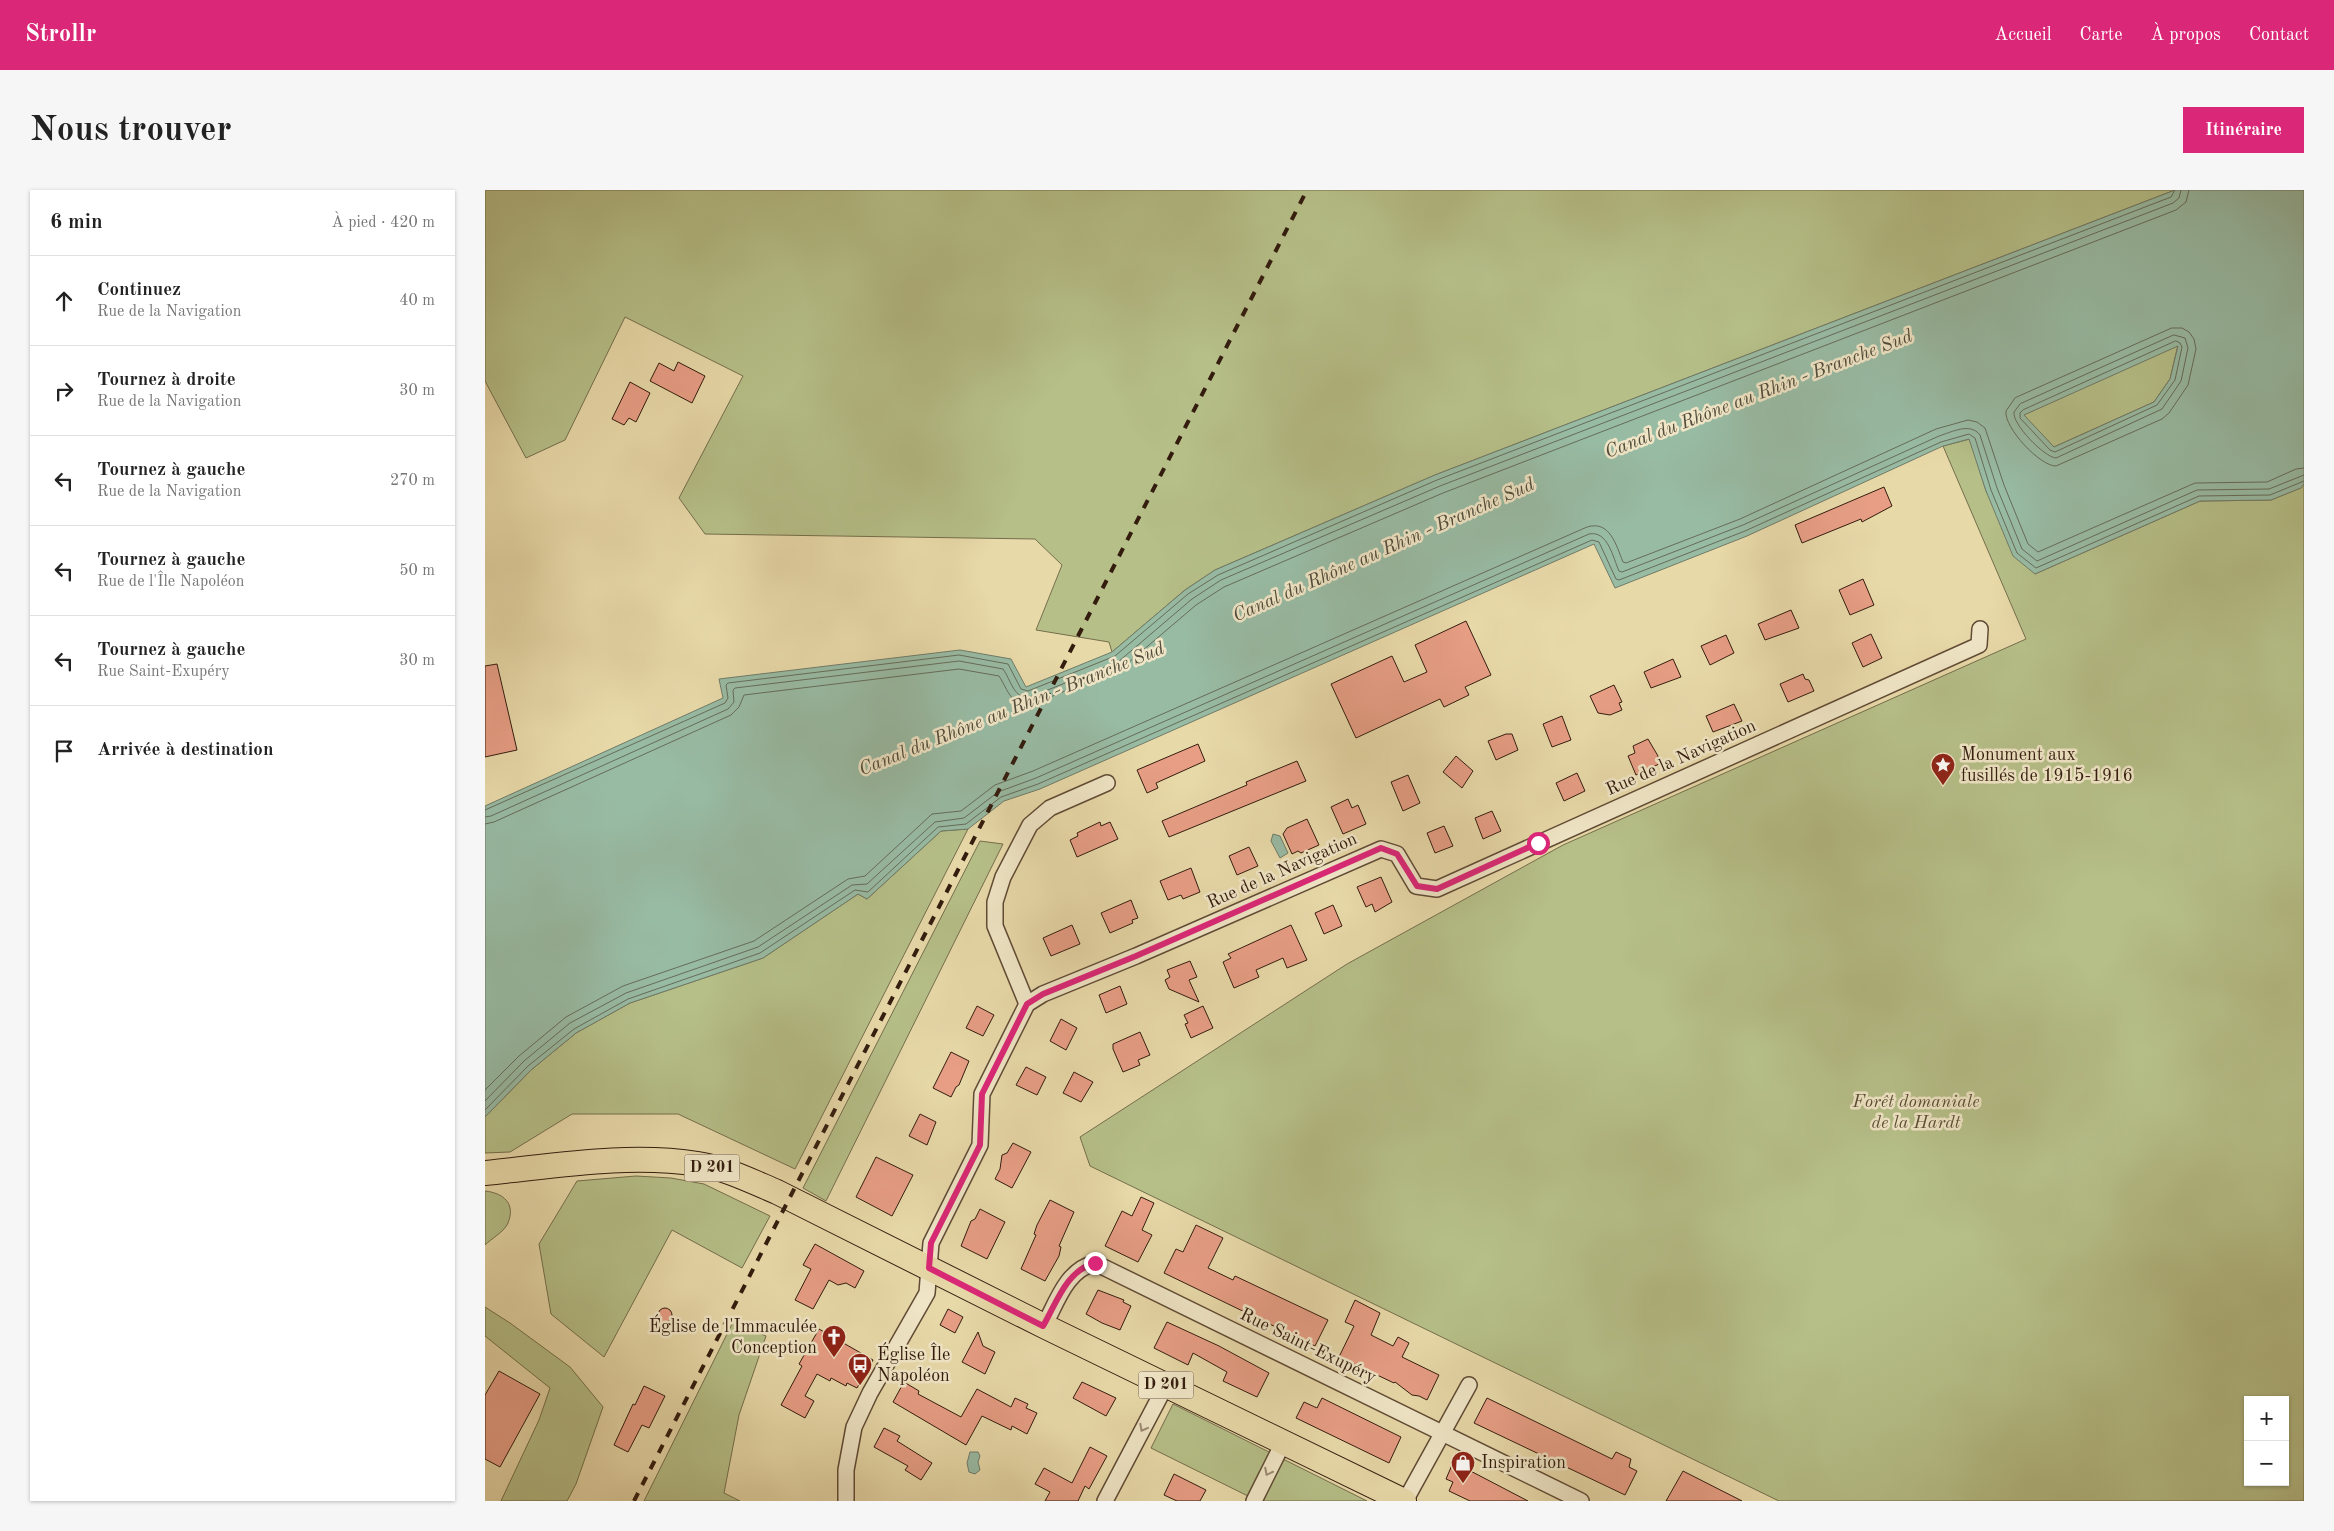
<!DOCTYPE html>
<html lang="fr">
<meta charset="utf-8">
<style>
body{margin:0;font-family:"Old Standard TT",serif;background:#f6f6f6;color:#222}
.controls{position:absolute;right:15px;bottom:15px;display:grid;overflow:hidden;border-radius:0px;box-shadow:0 1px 4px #0004}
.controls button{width:45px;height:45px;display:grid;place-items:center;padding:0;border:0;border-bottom:1px solid #e0e0e0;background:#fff;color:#222;font:25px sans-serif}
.stop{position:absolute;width:15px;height:15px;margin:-11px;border:4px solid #db2777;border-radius:50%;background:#fff}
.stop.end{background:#db2777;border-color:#fff;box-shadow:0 1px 5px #0008}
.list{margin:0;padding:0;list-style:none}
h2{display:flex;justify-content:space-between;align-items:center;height:65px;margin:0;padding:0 20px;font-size:21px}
h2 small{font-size:16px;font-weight:400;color:#767676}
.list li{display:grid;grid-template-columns:32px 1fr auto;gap:15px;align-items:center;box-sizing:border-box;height:90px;padding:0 20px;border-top:1px solid #e0e0e0}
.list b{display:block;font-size:19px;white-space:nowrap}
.list p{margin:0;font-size:16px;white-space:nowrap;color:#767676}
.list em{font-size:16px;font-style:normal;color:#767676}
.icon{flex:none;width:28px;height:28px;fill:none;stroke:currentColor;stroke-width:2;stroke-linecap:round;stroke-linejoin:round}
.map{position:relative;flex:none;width:1819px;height:1311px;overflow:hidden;border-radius:0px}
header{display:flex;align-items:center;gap:30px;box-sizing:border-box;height:70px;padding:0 25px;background:#db2777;color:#fff}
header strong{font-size:24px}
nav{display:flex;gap:28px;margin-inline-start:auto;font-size:18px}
.intro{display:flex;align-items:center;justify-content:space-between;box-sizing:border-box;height:120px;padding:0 30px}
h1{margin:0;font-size:35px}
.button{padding:12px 22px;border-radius:0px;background:#db2777;color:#fff;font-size:18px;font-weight:700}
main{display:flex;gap:30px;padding:0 30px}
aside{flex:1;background:#fff;border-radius:0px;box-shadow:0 1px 4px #0004}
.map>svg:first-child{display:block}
</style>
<header>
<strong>Strollr</strong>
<nav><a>Accueil</a><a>Carte</a><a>À propos</a><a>Contact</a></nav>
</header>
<div class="intro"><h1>Nous trouver</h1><a class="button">Itinéraire</a></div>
<main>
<aside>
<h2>6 min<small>À pied · 420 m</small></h2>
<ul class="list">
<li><svg class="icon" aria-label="ahead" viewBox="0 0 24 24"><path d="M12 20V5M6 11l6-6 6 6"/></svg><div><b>Continuez</b><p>Rue de la Navigation</p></div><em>40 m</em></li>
<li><svg class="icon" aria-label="right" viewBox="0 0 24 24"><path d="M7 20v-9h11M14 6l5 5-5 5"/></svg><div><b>Tournez à droite</b><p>Rue de la Navigation</p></div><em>30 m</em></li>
<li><svg class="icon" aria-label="left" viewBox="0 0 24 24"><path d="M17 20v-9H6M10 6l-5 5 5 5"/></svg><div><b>Tournez à gauche</b><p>Rue de la Navigation</p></div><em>270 m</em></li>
<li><svg class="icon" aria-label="left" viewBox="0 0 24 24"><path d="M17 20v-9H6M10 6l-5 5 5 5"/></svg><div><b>Tournez à gauche</b><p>Rue de l'Île Napoléon</p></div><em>50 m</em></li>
<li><svg class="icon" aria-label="left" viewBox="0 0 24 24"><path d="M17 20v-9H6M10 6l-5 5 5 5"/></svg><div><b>Tournez à gauche</b><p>Rue Saint-Exupéry</p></div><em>30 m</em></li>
<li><svg class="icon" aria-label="arrive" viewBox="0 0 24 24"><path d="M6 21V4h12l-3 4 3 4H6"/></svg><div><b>Arrivée à destination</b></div></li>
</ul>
</aside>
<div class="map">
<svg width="1819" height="1311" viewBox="0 0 1819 1311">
<rect width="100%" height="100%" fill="#e8d9a9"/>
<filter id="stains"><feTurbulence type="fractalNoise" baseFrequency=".004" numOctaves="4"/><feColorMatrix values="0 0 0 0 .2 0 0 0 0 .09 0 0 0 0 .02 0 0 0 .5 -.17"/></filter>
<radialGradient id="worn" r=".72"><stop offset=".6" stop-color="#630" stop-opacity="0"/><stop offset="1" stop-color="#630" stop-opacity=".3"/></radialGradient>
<g fill="#b6bf88" stroke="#746e4b" fill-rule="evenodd">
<polygon points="0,0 1690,0 950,285 730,380 700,400 627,462 624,452 551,440 577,375 550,349 220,344 194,308 258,186 140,127 80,250 41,268 0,191"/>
<polygon points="1693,155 1685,189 1669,212 1569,257 1538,225"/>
<path d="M1485,249L1501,301L1550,384L1715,311L1786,310L1815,298L1819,294V1311H1294L605,976L595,947L862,774L1078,655L1541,449L1458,256ZM1763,1210H1800V1292H1763Z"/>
<polygon points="483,639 310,979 193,924 87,924 25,962 0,963 0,927 46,880 91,843 145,813 278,768 373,704 382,709 456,641"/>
<polygon points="495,651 518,654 341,1011 318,998"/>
<polygon points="151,986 186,988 219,994 285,1026 257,1078 187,1040 119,1167 66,1124 54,1054 92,991"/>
<path d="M0,1001C18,1003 31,1013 23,1033C20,1041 6,1049 0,1055Z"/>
<polygon points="0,1117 25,1133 85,1177 118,1217 91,1294 82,1311 16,1311 54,1230 65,1198 0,1146"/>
<polygon points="248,1132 281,1146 254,1225 239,1303 255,1311 159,1311"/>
<polygon points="688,1214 882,1311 773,1311 666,1258"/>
</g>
<g fill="#98bba4" stroke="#707b68" fill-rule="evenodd">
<path d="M1690,0H1819V294L1816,298L1786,310L1715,311L1550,384L1528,366L1501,301L1484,249L1458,256L1262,346L1130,398L1109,354L555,599L519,611L483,639L456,641L382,709L373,704L278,768L145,813L91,843L46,880L0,927V616L238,508L234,489L475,460L526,469L541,497L627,462L700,400L730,380L950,285ZM1693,156L1685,189L1669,212L1569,257L1539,225Z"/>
<polygon points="788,644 795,646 803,663 795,668 786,651"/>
<polygon points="485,1262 493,1262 495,1266 493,1272 495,1280 490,1284 484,1282 482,1273"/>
</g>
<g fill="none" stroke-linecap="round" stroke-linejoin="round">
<g stroke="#666c59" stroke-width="1">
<path d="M1687,138H1697L1704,142L1709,149L1711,159L1703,195L1684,223L1677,229L1571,276C1555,276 1519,238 1521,221L1530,208Z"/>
<path d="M1689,145L1700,148L1703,158L1696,191L1677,219L1571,268C1559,267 1527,234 1529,222L1535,214Z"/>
<polygon points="1691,151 1695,153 1697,157 1690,190 1672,215 1570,262 1565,260 1535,228 1535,223 1538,220"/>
<polyline points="0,620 240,513 243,508 241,495 243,493 474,465 523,474 536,499 543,501 630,466 703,404 733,385 952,290 1686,7 1690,0"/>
<path d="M0,627L6,626L243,519L249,512L248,500L250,498L474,471L518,479C526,490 529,510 545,507L633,472L707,409L736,390L955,296L1688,13L1694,8L1696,0"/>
<path d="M0,634L9,632L246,525L254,517L259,505L474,479L514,486C523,500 527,519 548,514L637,478L711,415L739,397L958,303L1691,20L1701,12L1704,0"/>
<path d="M0,900L34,866L81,827L138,796L269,751L363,689L380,686L447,624L476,621L510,595L548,581L1102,337C1125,330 1131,355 1138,372L1141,373L1255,329L1451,239L1483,230L1492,232L1500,238L1519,295L1543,354L1553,362L1710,293L1782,292L1811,279L1819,278"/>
<path d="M0,911L39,871L85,833L141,803L273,757L367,695L382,694L450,632L479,628L513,602L551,588L1104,344C1123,340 1128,368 1134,381L1137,382L1258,335L1454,246C1467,242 1485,232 1495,245L1512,298L1537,359L1552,371L1712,300L1784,299L1819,285"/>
<polyline points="0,920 43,876 89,839 143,809 275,763 370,700 383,702 453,637 481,634 516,607 553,594 1107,350 1114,352 1131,389 1134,390 1260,341 1456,252 1484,244 1490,248 1506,300 1532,363 1551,378 1714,306 1785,305 1819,291"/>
</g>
</g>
<g fill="#e79e85" stroke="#331c0e">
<polygon points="193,172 220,186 207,213 165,191 174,173 189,181"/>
<polygon points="145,192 165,203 151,232 144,228 139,235 127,229"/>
<polygon points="1399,297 1407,316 1377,332 1376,329 1317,353 1310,335"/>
<polygon points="1378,389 1389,415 1365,425 1354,400"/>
<polygon points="1306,420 1314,438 1280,450 1273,434"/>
<polygon points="981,431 1006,485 980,497 984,505 959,517 955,509 871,548 846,494 907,466 919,492 942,482 930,455"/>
<polygon points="1386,444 1397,468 1378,477 1367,453"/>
<polygon points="1241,445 1249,463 1225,475 1216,456"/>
<polygon points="1188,469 1196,487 1166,498 1159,482"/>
<polygon points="12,474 32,560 0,567 0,476"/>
<polygon points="1318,484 1320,489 1324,490 1329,501 1303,512 1295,494"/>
<polygon points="1129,495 1137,512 1134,513 1137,520 1125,525 1113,523 1105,506"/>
<polygon points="1249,514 1257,531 1228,542 1221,526"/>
<polygon points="1077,526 1086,550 1067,557 1058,534"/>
<polygon points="1021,544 1027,544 1033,560 1011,570 1003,551"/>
<polygon points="1163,549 1173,566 1174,574 1151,585 1143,566 1150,563 1148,556"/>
<polygon points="713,554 720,571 671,593 673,598 662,603 652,580"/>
<polygon points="971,566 988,581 977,598 958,582"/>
<polygon points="812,571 821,591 684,647 677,631 762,595 761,592"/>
<polygon points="1092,583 1100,601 1079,611 1071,593"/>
<polygon points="923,585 935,613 918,621 906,592"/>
<polygon points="863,609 867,618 873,615 881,634 858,644 846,617"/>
<polygon points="1007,621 1016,641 998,649 990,628"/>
<polygon points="822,629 834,655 816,663 813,661 807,664 798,644 802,638"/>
<polygon points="615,632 616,636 625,632 633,649 592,667 585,650 593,646 592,643"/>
<polygon points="959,636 968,656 950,663 942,643"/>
<polygon points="764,657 773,676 752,685 744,666"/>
<polygon points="706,678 715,702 698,709 696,705 683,710 675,691"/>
<polygon points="896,687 907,712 890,722 887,714 881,717 872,697"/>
<polygon points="646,710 653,728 647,730 648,733 625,743 616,723"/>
<polygon points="848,715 857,736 839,744 830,723"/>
<polygon points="587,735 595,754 566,766 558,748"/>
<polygon points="806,735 822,770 802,778 798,768 771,780 774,787 749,798 738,772 746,768 743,764"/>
<polygon points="705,771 712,787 704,790 714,812 684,799 680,790 685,787 682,780"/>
<polygon points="635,796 642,814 621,823 614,805"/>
<polygon points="492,816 509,825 498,846 481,838"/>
<polygon points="718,816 728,838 706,848 700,834 703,833 699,825"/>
<polygon points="576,829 592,838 581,860 565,851"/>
<polygon points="655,842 665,865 653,870 655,875 638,882 628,859 628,854"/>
<polygon points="466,862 484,871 474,895 471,897 466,907 448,898"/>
<polygon points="541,877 561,887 552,905 531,895"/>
<polygon points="589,882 608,892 596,912 578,903"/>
<polygon points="435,924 451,932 442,955 424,946"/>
<polygon points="528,953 546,962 527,998 510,989 515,979 517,965 522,963"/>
<polygon points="391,967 428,985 407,1026 371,1007"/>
<polygon points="656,1007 669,1013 657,1040 667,1045 653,1072 620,1056 637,1021 647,1026"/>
<polygon points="565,1010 589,1022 574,1056 576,1057 574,1066 560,1091 536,1079 551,1045 549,1044 552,1035"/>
<polygon points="495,1019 520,1032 502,1069 476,1056 486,1031 490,1029"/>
<polygon points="711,1035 738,1048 723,1078 748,1090 750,1086 843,1130 830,1156 679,1083 691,1059 698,1062"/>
<polygon points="330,1054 379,1081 370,1098 361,1093 353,1095 344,1090 328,1119 310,1110 326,1079 318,1075"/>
<polygon points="613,1100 639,1110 638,1112 646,1116 635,1140 617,1133 601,1124"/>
<polygon points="870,1110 895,1123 886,1145 908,1156 913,1147 924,1153 917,1167 954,1185 942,1210 934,1206 927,1205 910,1192 909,1193 854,1167 869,1136 860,1132"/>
<circle cx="180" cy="1125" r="7"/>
<polygon points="463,1119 478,1127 470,1143 455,1135"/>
<polygon points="682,1132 734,1156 784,1183 772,1207 738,1191 742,1182 708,1163 703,1175 669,1158"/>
<polygon points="334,1139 388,1170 372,1198 362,1193 361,1196 346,1188 345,1191 332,1184 320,1206 329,1211 320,1228 296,1215 317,1176 314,1174"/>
<polygon points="493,1142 498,1156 510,1162 500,1184 477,1172"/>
<polygon points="14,1181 55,1204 15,1277 0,1269 0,1205"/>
<polygon points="419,1192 434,1201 433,1204 476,1227 492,1199 526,1217 530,1208 543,1214 541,1218 552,1223 542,1244 527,1236 526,1240 497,1226 481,1255 408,1212"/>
<polygon points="597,1192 631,1208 621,1226 588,1208"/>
<polygon points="159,1196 180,1206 164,1238 157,1235 143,1262 129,1255 148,1214 150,1215"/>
<polygon points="837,1208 916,1247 904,1273 811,1228 819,1212 832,1218"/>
<polygon points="1002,1208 1127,1269 1131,1262 1146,1269 1144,1277 1152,1281 1140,1305 989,1233"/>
<polygon points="399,1238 415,1246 412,1251 447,1273 436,1290 420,1280 423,1276 389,1257"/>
<polygon points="605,1257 622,1266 604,1299 600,1296 593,1311 560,1311 565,1302 550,1294 559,1278 587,1293"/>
<polygon points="967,1275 975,1279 976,1276 1043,1311 985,1311 964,1301 968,1292 961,1289"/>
<polygon points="1198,1281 1257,1311 1181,1311"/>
<polygon points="689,1284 721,1300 715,1311 692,1311 679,1305"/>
</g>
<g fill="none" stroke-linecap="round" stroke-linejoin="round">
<defs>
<g id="street">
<polyline points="542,814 510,736 510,712 518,687 545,635 565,618 622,593"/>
<path d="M559,1136C572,1112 581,1080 610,1073L1096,1311"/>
<polyline points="361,1311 361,1280 369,1237 385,1203 442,1103 446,1053 495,955 497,904 542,814 558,804 651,766 896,659 912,664 931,696 952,699 1494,455 1495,439"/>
<polyline points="620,1311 681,1195"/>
<polyline points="769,1311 798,1253"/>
<polyline points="920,1311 984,1195"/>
</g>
<path id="primary" d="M0,983C70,976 143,963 213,974C240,978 266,991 292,1002L559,1136L919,1311"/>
</defs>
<use href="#street" stroke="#604b35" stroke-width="18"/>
<use href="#primary" stroke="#331c0e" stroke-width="26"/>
<use href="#street" stroke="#f0e6c7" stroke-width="15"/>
<use href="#primary" stroke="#e8d9a9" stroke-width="24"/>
<polyline stroke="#331c0e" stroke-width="4" stroke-dasharray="9 9" stroke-linecap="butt" points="149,1311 822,0"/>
</g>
<defs><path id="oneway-chevron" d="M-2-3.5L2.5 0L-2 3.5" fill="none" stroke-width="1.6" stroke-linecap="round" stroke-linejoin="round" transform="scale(1.25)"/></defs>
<g stroke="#9b8b74">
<use href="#oneway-chevron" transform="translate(658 1238) rotate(118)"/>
<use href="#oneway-chevron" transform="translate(783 1282) rotate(117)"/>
</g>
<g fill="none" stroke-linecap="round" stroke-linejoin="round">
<path stroke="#db2777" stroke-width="6" d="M610,1073C581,1081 572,1112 558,1136L444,1078L446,1053L495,955L497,904L542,814L558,804L651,766L896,658L912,664L932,696L952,699L1053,653"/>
</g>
<defs>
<symbol id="sight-pin" viewBox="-11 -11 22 30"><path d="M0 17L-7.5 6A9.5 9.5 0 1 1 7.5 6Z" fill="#8f2418" stroke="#f0e6c7"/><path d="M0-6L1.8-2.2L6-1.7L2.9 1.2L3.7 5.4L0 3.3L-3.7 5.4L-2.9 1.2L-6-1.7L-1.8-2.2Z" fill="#fff"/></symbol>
<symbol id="church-pin" viewBox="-11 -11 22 30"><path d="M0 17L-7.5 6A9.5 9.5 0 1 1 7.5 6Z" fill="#8f2418" stroke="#f0e6c7"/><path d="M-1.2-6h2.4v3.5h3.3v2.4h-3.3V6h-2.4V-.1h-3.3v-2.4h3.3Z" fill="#fff"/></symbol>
<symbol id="bus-pin" viewBox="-11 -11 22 30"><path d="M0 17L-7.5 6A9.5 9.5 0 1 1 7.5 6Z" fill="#8f2418" stroke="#f0e6c7"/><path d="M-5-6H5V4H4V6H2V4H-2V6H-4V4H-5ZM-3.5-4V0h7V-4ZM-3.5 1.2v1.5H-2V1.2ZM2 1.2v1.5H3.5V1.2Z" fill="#fff"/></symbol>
<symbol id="shop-pin" viewBox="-11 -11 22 30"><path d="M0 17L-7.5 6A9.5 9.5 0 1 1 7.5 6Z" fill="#8f2418" stroke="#f0e6c7"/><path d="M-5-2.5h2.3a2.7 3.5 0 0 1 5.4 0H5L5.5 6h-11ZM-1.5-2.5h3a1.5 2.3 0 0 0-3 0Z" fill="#fff"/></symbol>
</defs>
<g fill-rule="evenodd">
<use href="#sight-pin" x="1444" y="561" width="28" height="38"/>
<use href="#church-pin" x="335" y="1133" width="28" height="38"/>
<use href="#bus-pin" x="361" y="1161" width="28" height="38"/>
<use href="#shop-pin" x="964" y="1259" width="28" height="38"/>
</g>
<g text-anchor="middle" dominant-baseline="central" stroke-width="5" stroke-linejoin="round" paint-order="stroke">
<g fill="#f0e6c7" stroke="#6c5946" stroke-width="1">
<rect x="199.5" y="964.5" width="55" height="27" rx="4"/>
<rect x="653.5" y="1181.5" width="55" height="27" rx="4"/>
</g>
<g font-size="16" font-weight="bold" fill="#331c0e">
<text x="227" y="978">D 201</text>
<text x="681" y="1195">D 201</text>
</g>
<g font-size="18" fill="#331c0e" stroke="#f0e6c7" text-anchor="start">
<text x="1476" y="565">Monument aux<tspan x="1476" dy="21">fusillés de 1915-1916</tspan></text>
<text x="332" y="1137" text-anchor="end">Église de l'Immaculée<tspan x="332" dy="21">Conception</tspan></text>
<text x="392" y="1165">Église Île<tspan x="392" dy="21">Napoléon</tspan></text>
<text x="996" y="1273">Inspiration</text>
</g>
<g font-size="18" fill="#331c0e" stroke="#f0e6c7">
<text transform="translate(1196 568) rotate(-24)">Rue de la Navigation</text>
<text transform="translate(797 681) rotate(-24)">Rue de la Navigation</text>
<text transform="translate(823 1156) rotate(26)">Rue Saint-Exupéry</text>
</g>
<g font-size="18" font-style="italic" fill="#5a4d33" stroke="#f0e6c7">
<text x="1431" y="912">Forêt domaniale<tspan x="1431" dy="21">de la Hardt</tspan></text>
</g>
<g font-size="19" font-style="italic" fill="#514c3b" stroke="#f0e6c7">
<text transform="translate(1274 205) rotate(-21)">Canal du Rhône au Rhin - Branche Sud</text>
<text transform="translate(899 361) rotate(-24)">Canal du Rhône au Rhin - Branche Sud</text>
<text transform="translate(527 520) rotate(-22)">Canal du Rhône au Rhin - Branche Sud</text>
</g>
</g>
<rect width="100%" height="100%" filter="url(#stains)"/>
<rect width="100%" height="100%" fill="url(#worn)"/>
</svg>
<div class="controls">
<button>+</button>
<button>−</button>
</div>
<div class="stop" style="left:1053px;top:653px"></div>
<div class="stop end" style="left:610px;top:1073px"></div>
</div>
</main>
